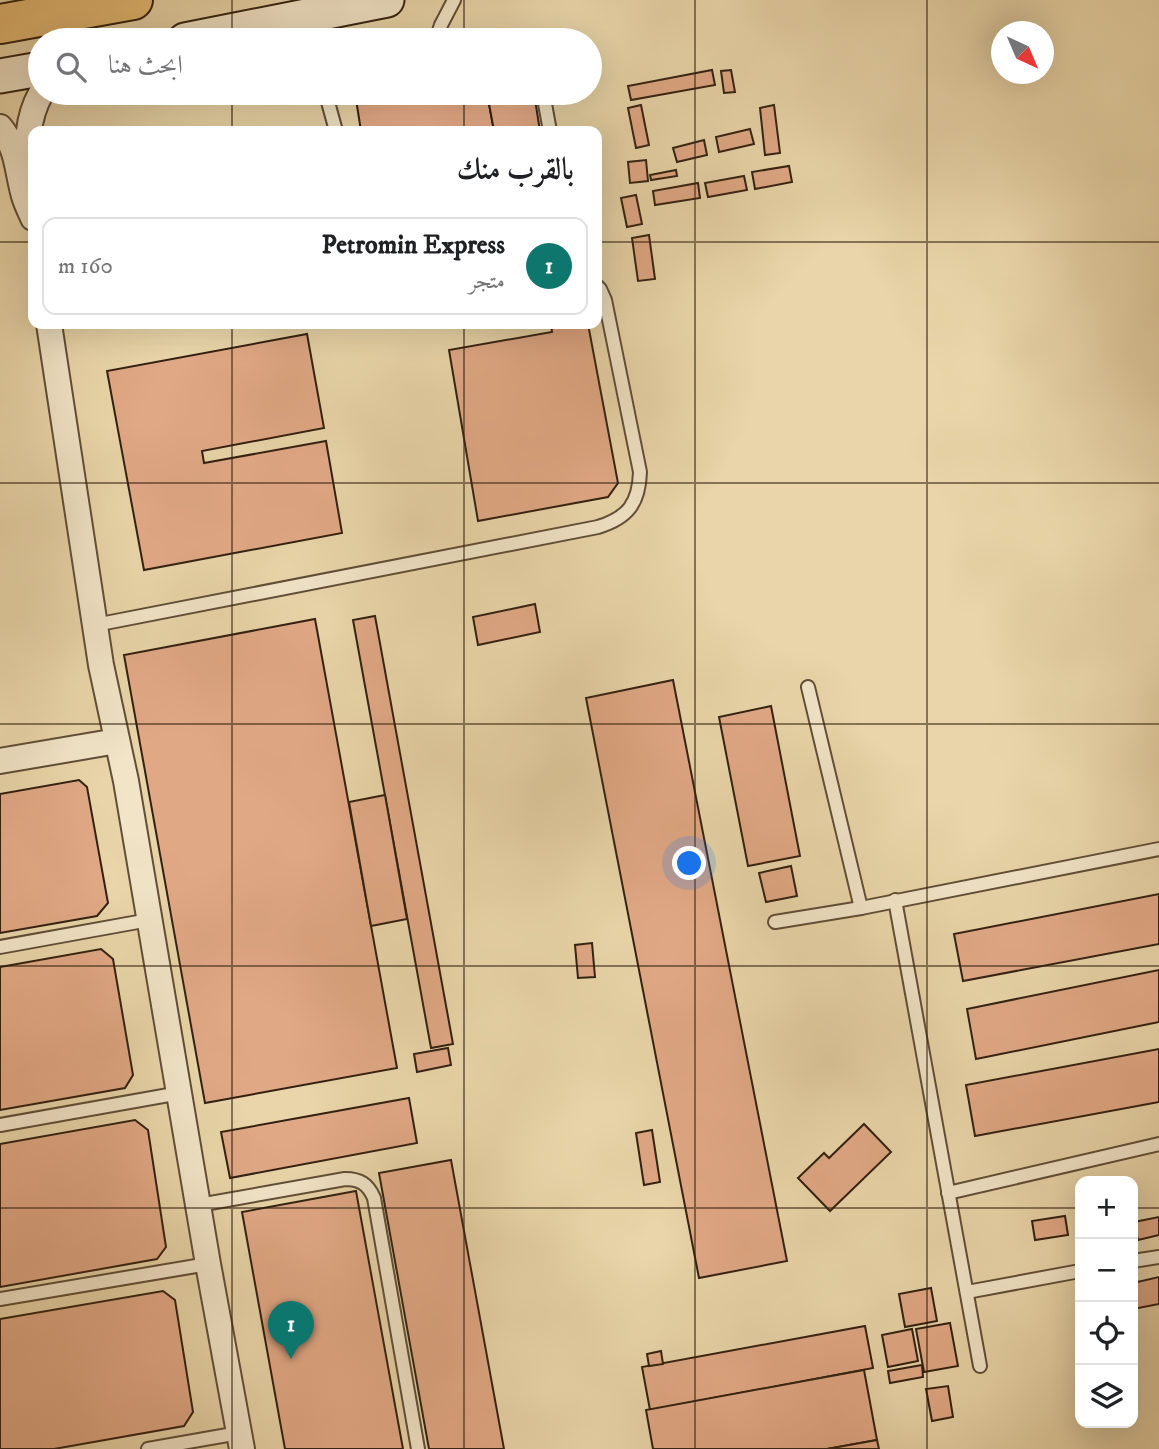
<!DOCTYPE html>
<html lang="ar">
<meta charset="utf-8">
<style>
body{margin:0;font-family:"IM FELL DW Pica",Amiri,serif;background:#f2f2f2;color:#202124;direction:rtl}
.controls{position:absolute;right:21px;bottom:21px;display:grid;overflow:hidden;border-radius:14px;box-shadow:0 7px 28px #0002}
.controls button{width:63px;height:63px;display:grid;place-items:center;padding:0;border:0;border-bottom:2px solid #e0e0e0;background:#fff;color:#202124;font:35px sans-serif}
.compass{position:absolute;left:991px;top:21px;width:63px;height:63px;border-radius:50%;background:#fff;box-shadow:0 7px 28px #0002;rotate:136deg}
.you{position:absolute;left:690px;top:864px;width:24px;height:24px;margin:-18px;border:5px solid #fff;border-radius:50%;background:#1a73e8;box-shadow:0 0 0 10px #1a73e833}
.badge{display:grid;place-items:center;width:46px;height:46px;border-radius:50%;background:#0f766e;color:#fff;font-size:23px;font-weight:700}
.pin{position:absolute;translate:-50% -58px;filter:drop-shadow(0 2px 4px #0008)}
.pin::after{content:'';position:absolute;top:37px;width:24px;height:21px;background:inherit;clip-path:polygon(0 0,100% 0,50% 100%)}
.list{margin:0;padding:0;list-style:none}
h2{display:flex;justify-content:space-between;align-items:center;height:91px;margin:0;padding:0 28px;font-size:30px}
h2 small{font-size:23px;font-weight:400;color:#757577}
.list li{display:grid;grid-template-columns:46px 1fr auto;gap:21px;align-items:center;box-sizing:border-box;height:98px;margin:0 14px 14px;padding:0 14px;border:2px solid #e0e0e0;border-radius:14px}
.list b{display:block;font-size:26px;white-space:nowrap}
.list p{margin:0;font-size:23px;white-space:nowrap;color:#757577}
.list em{font-size:23px;font-style:normal;color:#757577}
.icon{flex:none;width:38px;height:38px;fill:none;stroke:currentColor;stroke-width:2;stroke-linecap:round;stroke-linejoin:round}
.map{position:relative;flex:none;width:1159px;height:1449px;overflow:hidden;direction:ltr}
.search{position:absolute;background:#fff;box-shadow:0 7px 28px #0002;left:28px;top:28px;width:574px;height:77px;display:flex;align-items:center;gap:18px;box-sizing:border-box;padding:0 24px;border-radius:38px;color:#757577;font-size:26px}
.panel{position:absolute;background:#fff;box-shadow:0 7px 28px #0002;left:28px;top:126px;width:574px;height:203px;border-radius:14px;direction:rtl}
.map>svg:first-child{display:block}
</style>
<div class="map">
<svg width="1159" height="1449" viewBox="0 0 1159 1449">
<rect width="100%" height="100%" fill="#e9d5a9"/>
<filter id="stains"><feTurbulence type="fractalNoise" baseFrequency=".00286" numOctaves="4"/><feColorMatrix values="0 0 0 0 .2 0 0 0 0 .09 0 0 0 0 .02 0 0 0 .5 -.17"/></filter>
<radialGradient id="worn" r=".72"><stop offset=".6" stop-color="#630" stop-opacity="0"/><stop offset="1" stop-color="#630" stop-opacity=".3"/></radialGradient>
<g fill="#e1a885" stroke="#322111" stroke-width="2">
<polygon points="712,70 715,85 631,100 628,86"/>
<polygon points="731,70 735,92 724,93 721,71"/>
<polygon points="355,93 487,93 494,131 361,131"/>
<polygon points="487,93 534,93 540,131 494,131"/>
<polygon points="641,105 649,145 636,148 628,108"/>
<polygon points="774,105 780,153 765,155 760,108"/>
<polygon points="750,129 754,144 719,152 716,137"/>
<polygon points="704,140 707,155 677,162 673,148"/>
<polygon points="646,160 648,181 630,183 628,162"/>
<polygon points="789,166 792,182 755,189 752,172"/>
<polygon points="676,170 677,176 651,180 650,175"/>
<polygon points="744,176 747,190 708,197 705,183"/>
<polygon points="698,183 700,198 655,205 653,191"/>
<polygon points="636,195 642,224 627,227 621,198"/>
<polygon points="649,235 655,279 638,281 632,238"/>
<polygon points="551,324 588,324 618,483 608,497 478,521 449,350 552,332"/>
<polygon points="307,334 324,428 202,451 204,463 326,441 342,533 144,570 107,371"/>
<polygon points="535,604 540,632 478,645 473,617"/>
<polygon points="375,616 453,1044 431,1048 353,620"/>
<polygon points="315,619 397,1068 205,1103 124,655"/>
<polygon points="673,680 787,1261 699,1278 586,698"/>
<polygon points="771,706 800,856 748,866 719,717"/>
<polygon points="79,780 87,787 108,903 97,916 0,933 0,794"/>
<polygon points="385,795 407,919 371,926 349,802"/>
<polygon points="791,866 797,896 766,902 759,873"/>
<polygon points="1159,894 1159,944 963,981 954,934"/>
<polygon points="592,943 595,977 578,978 575,945"/>
<polygon points="101,949 113,959 133,1075 125,1088 0,1110 0,967"/>
<polygon points="1159,970 1159,1022 976,1059 967,1009"/>
<polygon points="448,1048 451,1065 417,1072 414,1054"/>
<polygon points="1159,1049 1159,1102 975,1136 966,1085"/>
<polygon points="409,1098 417,1143 230,1178 221,1132"/>
<polygon points="135,1120 148,1130 166,1247 157,1259 0,1287 0,1144"/>
<polygon points="864,1124 891,1152 830,1211 798,1178 824,1153 829,1158"/>
<polygon points="652,1130 660,1182 644,1185 636,1133"/>
<polygon points="451,1160 504,1449 429,1449 379,1173"/>
<polygon points="356,1191 403,1449 285,1449 242,1212"/>
<polygon points="1065,1216 1068,1235 1035,1240 1032,1221"/>
<polygon points="1159,1217 1159,1235 1138,1240 1134,1222"/>
<polygon points="1159,1277 1159,1304 1133,1309 1133,1283"/>
<polygon points="931,1288 937,1321 905,1327 899,1294"/>
<polygon points="163,1291 175,1300 193,1412 184,1426 54,1449 0,1449 0,1319"/>
<polygon points="950,1323 958,1366 924,1372 916,1329"/>
<polygon points="865,1326 873,1368 650,1410 642,1367"/>
<polygon points="912,1329 918,1361 888,1367 882,1335"/>
<polygon points="661,1351 663,1364 649,1366 647,1354"/>
<polygon points="922,1365 923,1377 890,1383 888,1371"/>
<polygon points="864,1370 877,1440 827,1449 653,1449 646,1410"/>
<polygon points="948,1386 953,1417 932,1421 926,1389"/>
<polygon points="877,1440 879,1449 827,1449"/>
</g>
<g fill="none" stroke-linecap="round" stroke-linejoin="round">
<defs>
<g id="lane">
<polyline points="436,40 441,25 454,0"/>
<polyline points="322,93 328,102 336,131"/>
<polyline points="543,93 550,131"/>
<path d="M95,625L598,527C628,518 639,503 640,472L605,300L600,289L597,286"/>
<polyline points="808,687 861,908"/>
<polyline points="895,900 980,1366"/>
<polyline points="775,922 861,908 1159,849"/>
<polyline points="0,947 149,920"/>
<polyline points="0,1125 180,1093"/>
<polyline points="948,1193 1159,1144"/>
<path d="M199,1205L345,1179C360,1179 368,1184 374,1198L418,1449"/>
<polyline points="1133,1261 1159,1257"/>
<polyline points="967,1292 1080,1271"/>
<polyline points="0,1299 208,1264"/>
<polyline points="148,1449 239,1433"/>
</g>
<g id="street">
<path d="M0,127C18,148 17,172 24,196C26,203 30,211 33,218"/>
<path d="M31,172C26,144 27,119 41,93"/>
<polyline points="49,324 101,665 126,781 208,1264 242,1449"/>
<polyline points="0,761 117,741"/>
</g>
<g id="secondary">
<polyline points="185,40 387,0"/>
<polyline points="0,76 40,69"/>
</g>
<polyline id="highway" points="0,24 133,0"/>
</defs>
<use href="#lane" stroke="#604e37" stroke-width="16"/>
<use href="#street" stroke="#604e37" stroke-width="28"/>
<use href="#secondary" stroke="#322111" stroke-width="37"/>
<use href="#highway" stroke="#322111" stroke-width="42"/>
<use href="#lane" stroke="#f1e4c7" stroke-width="12"/>
<use href="#street" stroke="#f1e4c7" stroke-width="24"/>
<use href="#secondary" stroke="#f1e4c7" stroke-width="33"/>
<use href="#highway" stroke="#e4ba74" stroke-width="38"/>
</g>
<path fill="none" stroke="#322111" stroke-width="2" stroke-opacity="0.55" d="M232,0V40M464,0V40M695,0V1449M927,0V1449M232,93V131M464,93V131M0,242H33M597,242H1159M232,324V1449M464,324V1449M0,483H1159M0,724H1159M0,966H1159M0,1208H1080M1133,1208H1159"/>
<rect width="100%" height="100%" filter="url(#stains)"/>
<rect width="100%" height="100%" fill="url(#worn)"/>
</svg>
<div class="controls">
<button>+</button>
<button>−</button>
<button><svg class="icon" aria-label="locate" viewBox="0 0 24 24"><circle cx="12" cy="12" r="6"/><path d="M12 2v4M12 18v4M2 12h4M18 12h4"/></svg></button>
<button><svg class="icon" aria-label="layers" viewBox="0 0 24 24"><path d="M12 4l9 5-9 5-9-5zM3 14l9 5 9-5"/></svg></button>
</div>
<svg class="compass" viewBox="-18 -18 36 36"><path d="M0-13l5 13h-10z" fill="#e53935"/><path d="M0 13l5-13h-10z" fill="#757577"/></svg>
<div class="you"></div>
<div class="pin badge" style="left:291px;top:1359px">1</div>
<div class="search"><svg class="icon" aria-label="search" viewBox="0 0 24 24"><circle cx="10" cy="10" r="6"/><path d="M15 15l6 6"/></svg>ابحث هنا</div>
<section class="panel">
<h2>بالقرب منك<small></small></h2>
<ul class="list">
<li><span class="badge">1</span><div><b>Petromin Express</b><p>متجر</p></div><em>160 m</em></li>
</ul>
</section>
</div>
